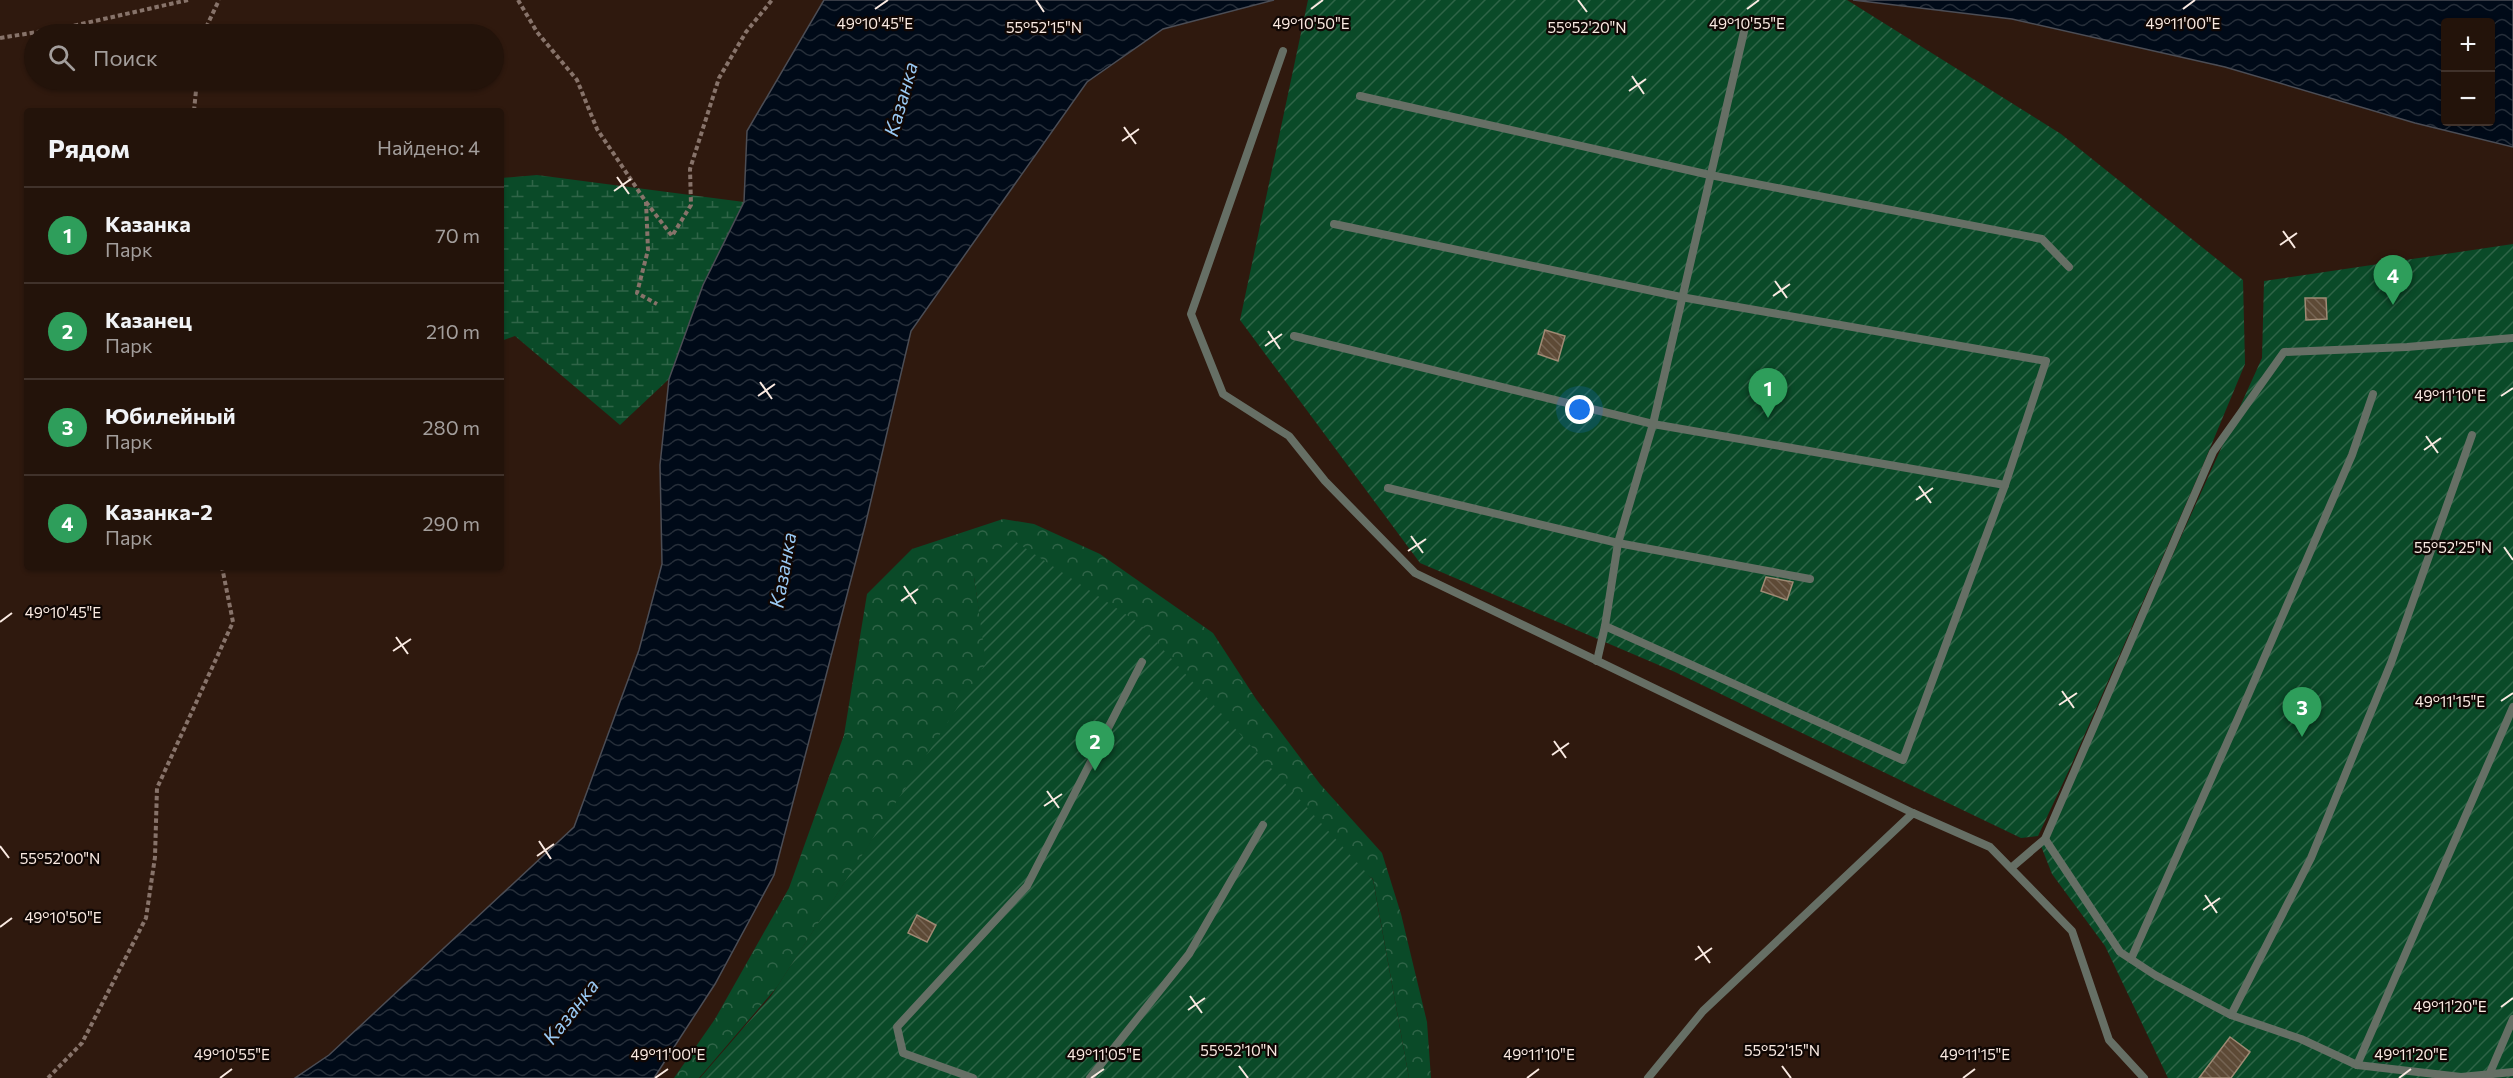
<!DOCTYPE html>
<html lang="ru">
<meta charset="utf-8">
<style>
body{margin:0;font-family:Commissioner,sans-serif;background:#2b1c13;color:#f1f3f6}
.controls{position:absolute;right:18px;top:18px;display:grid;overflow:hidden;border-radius:6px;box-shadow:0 2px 4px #0004}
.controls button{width:54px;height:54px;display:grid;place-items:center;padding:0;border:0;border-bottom:2px solid #40322b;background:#23130a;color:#f1f3f6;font:30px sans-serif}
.you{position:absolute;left:1580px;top:410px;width:21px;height:21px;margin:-15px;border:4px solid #fff;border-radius:50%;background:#1a73e8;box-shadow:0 0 0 9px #1a73e833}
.badge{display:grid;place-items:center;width:39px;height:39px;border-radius:50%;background:#db2777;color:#fff;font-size:20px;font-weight:700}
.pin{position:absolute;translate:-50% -50px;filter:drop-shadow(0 2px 3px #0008)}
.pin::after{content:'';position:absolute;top:32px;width:21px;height:18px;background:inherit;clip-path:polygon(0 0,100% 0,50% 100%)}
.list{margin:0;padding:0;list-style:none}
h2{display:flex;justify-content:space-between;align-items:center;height:78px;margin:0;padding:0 24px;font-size:26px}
h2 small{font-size:20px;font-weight:400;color:#a39e9c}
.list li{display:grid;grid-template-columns:39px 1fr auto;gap:18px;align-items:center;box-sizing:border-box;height:96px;padding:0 24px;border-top:2px solid #40322b}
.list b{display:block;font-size:22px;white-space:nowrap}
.list p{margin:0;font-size:20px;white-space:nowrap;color:#a39e9c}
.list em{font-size:20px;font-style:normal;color:#a39e9c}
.icon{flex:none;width:33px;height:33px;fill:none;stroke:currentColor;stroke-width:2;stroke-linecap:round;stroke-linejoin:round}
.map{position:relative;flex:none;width:2513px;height:1078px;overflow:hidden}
.search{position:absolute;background:#23130a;box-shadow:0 2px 4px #0004;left:24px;top:24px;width:480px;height:66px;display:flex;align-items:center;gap:15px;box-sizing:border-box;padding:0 21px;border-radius:33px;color:#a39e9c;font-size:22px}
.panel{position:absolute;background:#23130a;box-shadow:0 2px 4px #0004;left:24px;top:108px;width:480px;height:462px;border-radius:6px}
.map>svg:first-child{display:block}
</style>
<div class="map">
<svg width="2513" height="1078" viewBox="0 0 2513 1078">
<defs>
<pattern id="forest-crowns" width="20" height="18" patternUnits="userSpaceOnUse" patternTransform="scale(1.5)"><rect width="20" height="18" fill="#0a4a28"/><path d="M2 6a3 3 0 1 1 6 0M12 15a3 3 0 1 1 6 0" fill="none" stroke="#2f6447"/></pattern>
<pattern id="wetland-marsh" width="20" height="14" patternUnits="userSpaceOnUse" patternTransform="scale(1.5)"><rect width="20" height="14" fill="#0a4a28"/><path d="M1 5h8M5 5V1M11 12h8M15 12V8" fill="none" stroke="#2f6447"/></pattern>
<pattern id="garden-furrows" width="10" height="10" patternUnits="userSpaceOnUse" patternTransform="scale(1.5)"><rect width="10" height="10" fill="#0a4a28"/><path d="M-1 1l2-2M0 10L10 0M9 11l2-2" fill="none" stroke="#2f6447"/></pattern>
<pattern id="water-waves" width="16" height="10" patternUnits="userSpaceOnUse" patternTransform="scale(1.5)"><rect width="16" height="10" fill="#000a18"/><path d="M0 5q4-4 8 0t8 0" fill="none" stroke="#262e39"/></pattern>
<pattern id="building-back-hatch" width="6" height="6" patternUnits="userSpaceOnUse" patternTransform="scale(1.5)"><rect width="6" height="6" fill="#5d4a36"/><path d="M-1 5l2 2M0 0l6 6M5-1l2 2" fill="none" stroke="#756453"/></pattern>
</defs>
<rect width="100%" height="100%" fill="#2f190e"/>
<polygon fill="url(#forest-crowns)" points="1003,519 1034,524 1100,554 1213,633 1256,699 1320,784 1382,853 1401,914 1427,1022 1431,1078 1409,1078 1373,879 974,577 987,663 777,987 699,1078 674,1078 715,1019 789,888 844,735 867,594 912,549"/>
<polygon fill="url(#wetland-marsh)" points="537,175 744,202 703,285 669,379 620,425 515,336 501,341 501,178"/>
<g fill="url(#garden-furrows)">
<polygon points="1308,0 1847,0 2061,134 2243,280 2245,364 2203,465 2070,768 2038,836 2021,838 1675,672 1420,563 1240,320"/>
<polygon points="2513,244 2513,1078 2168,1078 2105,946 2052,874 2041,846 2262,358 2264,281"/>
<polygon points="1010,538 1139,623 1373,880 1409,1078 700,1078 771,996 986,663 974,577"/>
</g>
<g fill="url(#water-waves)" stroke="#4b4d55" stroke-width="1.5" fill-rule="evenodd">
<polygon points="824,0 1274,0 1163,29 1087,82 911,331 865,526 774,875 715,984 654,1078 295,1078 329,1055 574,827 639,650 662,564 660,465 669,379 703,285 744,202 747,131"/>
<path d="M1853,0H2513V147L2415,123L2225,67L2012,19ZM2446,22H2490V122H2446Z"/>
</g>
<g fill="url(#building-back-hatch)" stroke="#9f8a74" stroke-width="1.5">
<polygon points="2305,298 2326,298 2327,319 2306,320"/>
<polygon points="1545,330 1565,336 1558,361 1538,354"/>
<polygon points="1766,577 1793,582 1787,600 1761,591"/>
<polygon points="917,915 936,925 927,942 908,933"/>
<polygon points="2230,1037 2250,1052 2231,1078 2199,1078"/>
</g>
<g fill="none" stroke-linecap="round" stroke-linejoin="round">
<g stroke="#87736a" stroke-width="4" stroke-dasharray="4.5 3" stroke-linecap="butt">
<polyline points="518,0 537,32 577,80 597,129 646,202 648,250 637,293 657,304"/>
<polyline points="203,34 219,0"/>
<polyline points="0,38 68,27 188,0"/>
<polyline points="194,111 197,80"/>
<polyline points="646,202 672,236 691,205 690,169 719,78 746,32 772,0"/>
<polyline points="48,1078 82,1043 146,918 155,857 157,788 233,622 222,567"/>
</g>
<g stroke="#666f65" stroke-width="8">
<polyline points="1283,51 1191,314 1223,394 1289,436 1325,481 1415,573 1913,813"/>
<polyline points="1360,96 1710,175 2042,239 2069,267"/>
<polyline points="1334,224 1681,297 2046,361 2005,485 1903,760 1605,626"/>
<polyline points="1294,336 1653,424 2005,485"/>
<polyline points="1388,488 1618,543 1810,579"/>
<polyline points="1597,661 1605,626 1618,543 1653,424 1746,23"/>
<polyline points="2045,839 2120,952 2155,975 2231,1015 2301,1039 2357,1065 2461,1077 2513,1072"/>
<polyline points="2011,868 2045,839 2213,452 2284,352 2407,347 2513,338"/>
<polyline points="2131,959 2243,707 2352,455 2373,394"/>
<polyline points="2231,1015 2311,858 2391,663 2472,435"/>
<polyline points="2357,1065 2513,707"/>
<polyline points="2489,1075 2513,1019"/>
<polyline points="973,1078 903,1053 897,1027 1027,886 1142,662"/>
<polyline points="1090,1078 1189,954 1263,825"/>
<polyline points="1648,1078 1703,1011 1913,813 1990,847 2072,931 2109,1040 2144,1078"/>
</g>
</g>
<path fill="none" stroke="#faeae2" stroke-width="2" d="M1036,0L1044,12M1578,0L1587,12M875,9L888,0M1311,9L1323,0M1747,9L1759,0M2183,9L2195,0M1632,76L1644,94M1629,91L1646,79M1124,127L1136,144M1122,141L1139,129M617,177L629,194M614,191L631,179M2283,231L2295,248M2280,245L2297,233M1775,281L1787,298M1773,296L1790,284M1268,331L1280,349M1265,346L1282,334M760,382L772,399M758,396L775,384M2501,396L2513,388M2426,436L2438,453M2424,450L2441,438M1919,486L1931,503M1916,500L1933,488M1411,536L1423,553M2504,547L2513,560M1408,551L1426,539M904,586L916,604M901,601L918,589M0,622L12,613M396,637L408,654M393,651L411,639M2062,691L2074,708M2501,701L2513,693M2059,705L2077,693M1554,741L1566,758M1552,755L1569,743M1047,791L1059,808M1044,806L1062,794M539,841L551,859M0,846L9,858M537,856L554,844M2205,895L2217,913M2203,910L2220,898M0,927L12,918M1698,946L1710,963M1695,960L1712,948M1190,996L1202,1013M2501,1007L2513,998M1188,1010L1205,998M1239,1066L1248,1078M1782,1066L1791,1078M220,1078L232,1069M655,1078L668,1069M1091,1078L1104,1069M1527,1078L1539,1069M1963,1078L1975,1069M2399,1078L2411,1069"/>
<g text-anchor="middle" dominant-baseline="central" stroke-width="4.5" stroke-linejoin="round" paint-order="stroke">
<g font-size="20" font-style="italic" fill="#99c8f2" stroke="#100704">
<text transform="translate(900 99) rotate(-74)">Казанка</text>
<text transform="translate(782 570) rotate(-80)">Казанка</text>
<text transform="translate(570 1011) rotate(-52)">Казанка</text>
</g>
</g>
<g font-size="15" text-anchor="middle" fill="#faeae2" stroke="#100704" stroke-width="4.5" stroke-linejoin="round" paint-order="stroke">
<text x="875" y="29">49°10'45"E</text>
<text x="1311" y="29">49°10'50"E</text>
<text x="1747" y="29">49°10'55"E</text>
<text x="2183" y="29">49°11'00"E</text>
<text x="1044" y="33">55°52'15"N</text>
<text x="1587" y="33">55°52'20"N</text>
<text x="2450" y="401">49°11'10"E</text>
<text x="2453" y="553">55°52'25"N</text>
<text x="63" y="618">49°10'45"E</text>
<text x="2450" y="707">49°11'15"E</text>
<text x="60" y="864">55°52'00"N</text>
<text x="63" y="923">49°10'50"E</text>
<text x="2450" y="1012">49°11'20"E</text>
<text x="1239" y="1056">55°52'10"N</text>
<text x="1782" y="1056">55°52'15"N</text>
<text x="232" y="1060">49°10'55"E</text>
<text x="668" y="1060">49°11'00"E</text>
<text x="1104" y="1060">49°11'05"E</text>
<text x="1539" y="1060">49°11'10"E</text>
<text x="1975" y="1060">49°11'15"E</text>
<text x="2411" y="1060">49°11'20"E</text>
</g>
</svg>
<div class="controls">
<button>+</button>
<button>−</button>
</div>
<div class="you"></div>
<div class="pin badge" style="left:1768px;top:418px;background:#2e9e5b">1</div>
<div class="pin badge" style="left:1095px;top:771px;background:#2e9e5b">2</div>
<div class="pin badge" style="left:2302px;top:737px;background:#2e9e5b">3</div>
<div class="pin badge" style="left:2393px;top:305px;background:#2e9e5b">4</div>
<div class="search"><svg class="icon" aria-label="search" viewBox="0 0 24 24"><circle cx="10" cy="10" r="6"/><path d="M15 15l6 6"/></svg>Поиск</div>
<section class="panel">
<h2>Рядом<small>Найдено: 4</small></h2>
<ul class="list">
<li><span class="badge" style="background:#2e9e5b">1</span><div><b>Казанка</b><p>Парк</p></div><em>70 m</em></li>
<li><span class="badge" style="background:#2e9e5b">2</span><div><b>Казанец</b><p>Парк</p></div><em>210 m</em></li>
<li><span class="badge" style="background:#2e9e5b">3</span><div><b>Юбилейный</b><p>Парк</p></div><em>280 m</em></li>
<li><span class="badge" style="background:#2e9e5b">4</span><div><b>Казанка-2</b><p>Парк</p></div><em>290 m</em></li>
</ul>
</section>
</div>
